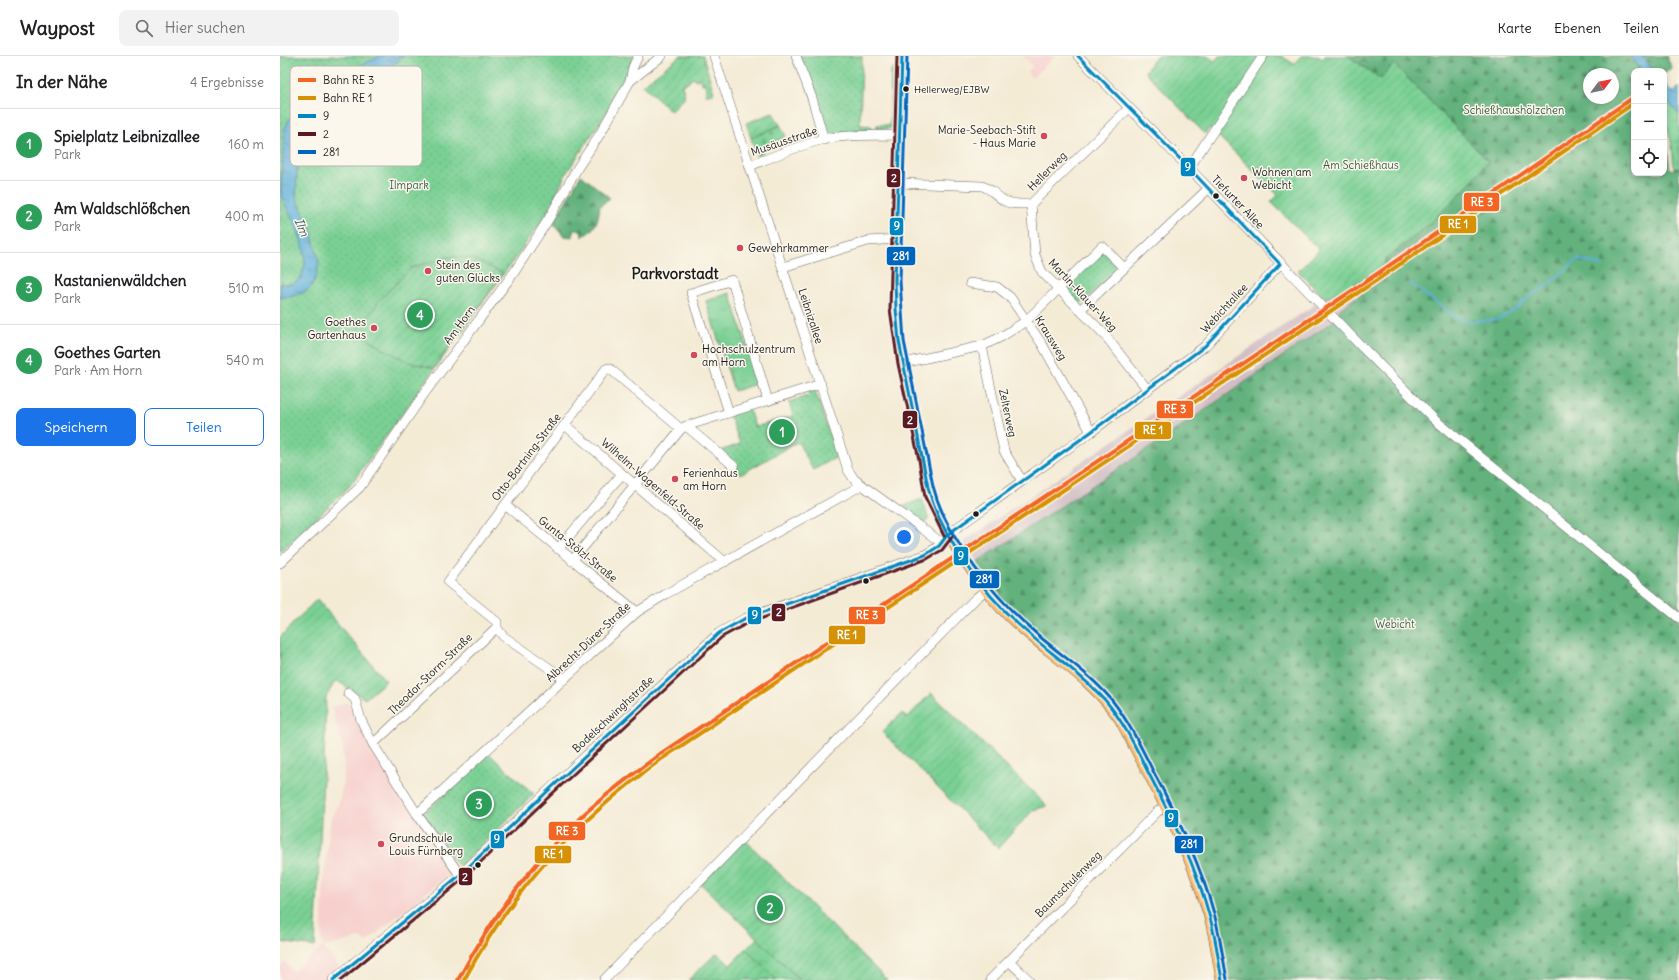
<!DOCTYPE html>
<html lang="de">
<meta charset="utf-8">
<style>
body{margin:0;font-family:Delius,sans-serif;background:#f2f2f2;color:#202124}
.controls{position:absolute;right:12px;top:12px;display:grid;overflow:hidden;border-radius:8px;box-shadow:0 2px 6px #0003}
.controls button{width:36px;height:36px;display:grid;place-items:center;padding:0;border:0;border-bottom:1px solid #e0e0e0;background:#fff;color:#202124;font:20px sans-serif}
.compass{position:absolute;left:1303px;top:12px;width:36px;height:36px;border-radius:50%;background:#fff;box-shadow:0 2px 6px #0003;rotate:58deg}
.you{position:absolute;left:624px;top:481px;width:14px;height:14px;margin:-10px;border:3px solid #fff;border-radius:50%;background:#1a73e8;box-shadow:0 0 0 6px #1a73e833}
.badge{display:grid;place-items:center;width:26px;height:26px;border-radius:50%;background:#1a73e8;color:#fff;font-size:13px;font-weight:700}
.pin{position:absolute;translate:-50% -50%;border:2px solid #fff;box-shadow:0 1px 4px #0006}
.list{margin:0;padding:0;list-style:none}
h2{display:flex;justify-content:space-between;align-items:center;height:52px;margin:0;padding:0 16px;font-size:17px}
h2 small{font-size:13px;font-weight:400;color:#757577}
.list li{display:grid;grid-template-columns:26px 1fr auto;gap:12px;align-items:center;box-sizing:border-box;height:72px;padding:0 16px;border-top:1px solid #e0e0e0}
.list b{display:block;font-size:15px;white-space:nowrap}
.list p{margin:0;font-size:13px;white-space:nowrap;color:#757577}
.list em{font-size:13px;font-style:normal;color:#757577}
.actions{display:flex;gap:8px;padding:12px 16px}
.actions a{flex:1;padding:9px 0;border:1px solid #1a73e8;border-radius:8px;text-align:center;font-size:14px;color:#1a73e8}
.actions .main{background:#1a73e8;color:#fff}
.icon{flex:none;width:22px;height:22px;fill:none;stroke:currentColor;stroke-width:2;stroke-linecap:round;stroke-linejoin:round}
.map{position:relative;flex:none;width:1399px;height:924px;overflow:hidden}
header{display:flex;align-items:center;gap:24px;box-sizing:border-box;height:56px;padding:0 20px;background:#fff;border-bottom:1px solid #e0e0e0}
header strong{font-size:19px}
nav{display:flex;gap:22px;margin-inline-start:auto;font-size:14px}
.search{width:280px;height:36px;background:#f2f2f2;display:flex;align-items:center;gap:10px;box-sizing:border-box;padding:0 14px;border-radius:8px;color:#757577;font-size:15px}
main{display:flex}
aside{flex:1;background:#fff}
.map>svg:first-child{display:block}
</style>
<header>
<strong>Waypost</strong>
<div class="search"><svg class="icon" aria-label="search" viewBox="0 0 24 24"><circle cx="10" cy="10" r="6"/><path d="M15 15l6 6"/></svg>Hier suchen</div>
<nav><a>Karte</a><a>Ebenen</a><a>Teilen</a></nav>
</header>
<main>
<aside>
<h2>In der Nähe<small>4 Ergebnisse</small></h2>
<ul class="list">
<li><span class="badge" style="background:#2e9e5b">1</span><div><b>Spielplatz Leibnizallee</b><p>Park</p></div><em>160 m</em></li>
<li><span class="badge" style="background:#2e9e5b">2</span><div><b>Am Waldschlößchen</b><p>Park</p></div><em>400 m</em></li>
<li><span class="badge" style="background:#2e9e5b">3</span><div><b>Kastanienwäldchen</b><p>Park</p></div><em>510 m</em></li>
<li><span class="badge" style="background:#2e9e5b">4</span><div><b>Goethes Garten</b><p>Park · Am Horn</p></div><em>540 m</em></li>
</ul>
<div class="actions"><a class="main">Speichern</a><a>Teilen</a></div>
</aside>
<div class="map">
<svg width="1399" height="924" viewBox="0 0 1399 924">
<defs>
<pattern id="grass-tufts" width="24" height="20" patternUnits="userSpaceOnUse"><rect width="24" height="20" fill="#7ad094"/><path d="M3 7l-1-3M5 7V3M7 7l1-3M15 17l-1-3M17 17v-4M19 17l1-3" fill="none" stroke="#69b27f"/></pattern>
<pattern id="forest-firs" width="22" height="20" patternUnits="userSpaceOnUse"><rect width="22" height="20" fill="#63b27e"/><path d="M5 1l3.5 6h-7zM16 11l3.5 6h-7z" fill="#519066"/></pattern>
<pattern id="cemetery-stones" width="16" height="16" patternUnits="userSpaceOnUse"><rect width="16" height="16" fill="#7ad094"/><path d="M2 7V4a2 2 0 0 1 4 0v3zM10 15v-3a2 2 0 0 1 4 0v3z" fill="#69b27f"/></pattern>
<pattern id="park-dots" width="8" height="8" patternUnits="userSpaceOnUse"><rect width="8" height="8" fill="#7ad094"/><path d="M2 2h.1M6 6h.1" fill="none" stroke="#69b27f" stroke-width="1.8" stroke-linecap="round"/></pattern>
<pattern id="garden-furrows" width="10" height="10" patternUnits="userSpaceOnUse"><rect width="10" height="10" fill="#7ad094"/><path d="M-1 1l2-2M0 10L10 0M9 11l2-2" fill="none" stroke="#69b27f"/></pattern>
<pattern id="water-ripples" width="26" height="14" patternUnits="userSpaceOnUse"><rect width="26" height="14" fill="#60b1db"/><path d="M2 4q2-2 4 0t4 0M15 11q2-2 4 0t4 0" fill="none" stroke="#4e8fb1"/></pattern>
</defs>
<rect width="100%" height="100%" fill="#fbf7ec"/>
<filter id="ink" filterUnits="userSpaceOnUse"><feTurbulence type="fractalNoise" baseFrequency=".025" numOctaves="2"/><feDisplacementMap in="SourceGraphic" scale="8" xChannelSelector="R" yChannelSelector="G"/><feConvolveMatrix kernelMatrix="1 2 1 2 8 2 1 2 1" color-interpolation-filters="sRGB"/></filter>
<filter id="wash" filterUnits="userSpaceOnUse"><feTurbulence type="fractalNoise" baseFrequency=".012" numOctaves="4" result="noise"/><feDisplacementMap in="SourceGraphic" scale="16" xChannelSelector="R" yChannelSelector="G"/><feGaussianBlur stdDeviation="0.9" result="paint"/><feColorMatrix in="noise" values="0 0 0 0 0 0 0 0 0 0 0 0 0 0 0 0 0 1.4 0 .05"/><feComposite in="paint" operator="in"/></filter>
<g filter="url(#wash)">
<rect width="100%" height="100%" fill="#f4ebd5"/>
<g fill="#f7d0ce">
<polygon points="743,0 775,0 752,22 747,16 753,10"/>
<polygon points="67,646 173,815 86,886 80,882 43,891 41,883 44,816 51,761 55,756 60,744 64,716 63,691 51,651"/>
<polygon points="43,891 62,915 51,924 0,924 0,911 5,906 13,915"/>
</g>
<polygon fill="#d2bec4" points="1354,38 1354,50 1060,253 1058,262 874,389 697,506 683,486 1031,251 1045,242 1074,229 1104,209"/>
<g fill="url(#grass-tufts)" stroke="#4b7658">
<polygon points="1384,41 1399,59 1399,112 1394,113 1392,90 1388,73 1384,65"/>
<polygon points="450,237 479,327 454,335 426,245"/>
<polygon points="642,443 648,461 648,464 644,466 624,450"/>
<polygon points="477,882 520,924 497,924 466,893"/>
</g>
<g fill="url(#forest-firs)" stroke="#40674d" fill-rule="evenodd">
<path d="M1068,0H1350L1362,15H1354V38L1104,209L1106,203C1143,174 1179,143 1208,105L1114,8L1101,23ZM1309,18H1333V42H1309Z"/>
<polygon points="1362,0 1386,0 1392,12 1384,18 1384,15 1374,15"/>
<polygon points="1354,50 1354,117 1384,117 1384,79 1387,91 1390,114 1399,112 1399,924 946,924 938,880 844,661 725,550 704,521 697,506 874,389 1048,269 1058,262 1060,253"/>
<path d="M301,119L330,142L320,150C318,165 316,173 302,181L301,174H293V181L284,180L273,167Z"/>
</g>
<polygon fill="url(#cemetery-stones)" stroke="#4b7658" points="500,69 506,80 494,87 477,100 471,82"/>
<g fill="url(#park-dots)" stroke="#4b7658">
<polygon points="0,0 354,0 333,47 287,116 266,159 246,187 69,431 0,496"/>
<polygon points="518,0 582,0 580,69 591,70 593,74 561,76 544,79"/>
<polygon points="613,12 614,12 612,72 596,74 597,69 610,69 611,14"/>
<polygon points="823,195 839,212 800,249 784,233"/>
<polygon points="534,331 557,401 533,414 518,386 461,418 437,396 460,388 449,357 468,351 475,371 513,360 509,346 530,339 528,332"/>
<polygon points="209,698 254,738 181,809 177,808 143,758"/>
</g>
<g fill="url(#garden-furrows)" stroke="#4b7658">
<polygon points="400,0 423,0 434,37 426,39 425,27 422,28 421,22 417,24 412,22 409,26 402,29 405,41 391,55 363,29"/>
<path d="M876,0H927L935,5L939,0H1001L1014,8L1021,0H1038L1042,3L1045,0H1068L1101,23L1114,8L1208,105C1179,143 1143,174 1106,203L1104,209L1074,229L1045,242L1018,215L1039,194L991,146L998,139L930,72L925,78L865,16Z"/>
<polygon points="493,57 500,69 471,82 466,67"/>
<polygon points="167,201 191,202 223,217 154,312 129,306 105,294 78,276 78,273 99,245 131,212"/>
<polygon points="37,543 106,625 85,643 56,624 46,641 45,679 35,891 0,886 0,581"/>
<polygon points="651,637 767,750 753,754 718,792 602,676 622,657 627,662"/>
<polygon points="464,783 607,924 520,924 421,828"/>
<polygon points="466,893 497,924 408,924 437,897 450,909"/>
</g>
<g fill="url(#water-ripples)" stroke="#3e667c">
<polygon points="101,0 124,0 106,14 71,31 50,37 36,49 19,71 16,141 30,171 39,206 37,218 32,230 25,236 13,240 0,242 0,228 13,228 21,222 25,208 24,193 18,175 5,148 1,136 4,74 9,64 20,46 33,35 47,25"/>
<polygon points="1350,0 1362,0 1374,15 1362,15"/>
<polygon points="1384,27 1393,37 1399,31 1399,59 1384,41"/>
</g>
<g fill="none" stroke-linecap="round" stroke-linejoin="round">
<polyline stroke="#60b1db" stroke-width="2" points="1130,227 1178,263 1191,266 1219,263 1236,253 1247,242 1268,229 1298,203 1322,210"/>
</g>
</g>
<g filter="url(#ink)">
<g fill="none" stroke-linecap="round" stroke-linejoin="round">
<defs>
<g id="minor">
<polyline points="434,0 568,414 574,423 582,429 662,487"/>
<polyline points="516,0 532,42 544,84"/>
<polyline points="798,0 909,112 1081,290 1155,364 1399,562"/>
<polyline points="350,25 382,0"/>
<path d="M470,110C494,100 519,89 545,83C569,78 594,80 619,79"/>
<polyline points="909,112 983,0"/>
<path d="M618,127L702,130C712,133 715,139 723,144C730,149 742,148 751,148L849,52"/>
<polyline points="751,148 755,199 762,216 824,278 868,334"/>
<polyline points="503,211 588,185 617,183"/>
<polyline points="690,227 717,231 730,241 762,288 811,376"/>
<polyline points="800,254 928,133"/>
<polyline points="702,290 724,395 742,425"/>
<polyline points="623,307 702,290 721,281 746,265 822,190 844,212"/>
<polyline points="449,357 411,237 452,224 488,345"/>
<polyline points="285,369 445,506"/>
<polyline points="406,370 454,410"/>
<polyline points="225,449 357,556"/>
<polyline points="278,493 342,418"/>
<polyline points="292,505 401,373 406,370 541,328"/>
<polyline points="0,507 80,431 144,338 233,218 268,164 298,111 320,78 350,25 353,11 358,0"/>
<polyline points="217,572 217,566 168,526 326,313 329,312 401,373"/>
<polyline points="68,637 75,643 81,664 93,688 137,758 180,819"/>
<polyline points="93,688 215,573 217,572 223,580 285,623"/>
<polyline points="137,758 357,556 386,538 582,429"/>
<polyline points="729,905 749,924"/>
<polyline points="53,924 180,819 271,732 439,577 464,563 645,499 659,490 668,478 811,376 925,290 1000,208"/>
<polyline points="324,924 696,542 706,534"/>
<polyline points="710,924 877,756 885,750"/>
</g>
<path id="major" d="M622,0C620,59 618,119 617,178C617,203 614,228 616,253C618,296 630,339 639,381C645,407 646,436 658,460C671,486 689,511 707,535C744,585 805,612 840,663C872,724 907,786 927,852C935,875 937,900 942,924"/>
</defs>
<use href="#minor" stroke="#68645d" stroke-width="10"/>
<use href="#major" stroke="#68645d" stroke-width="12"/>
<use href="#minor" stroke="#fff" stroke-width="9"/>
<use href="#major" stroke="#fcbd6f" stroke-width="11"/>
<defs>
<polyline id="rail" points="1235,124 1304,81"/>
</defs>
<use href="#rail" stroke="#1c1c1c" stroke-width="3.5"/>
<use href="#rail" stroke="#fbf7ec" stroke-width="2" stroke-dasharray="6" stroke-linecap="butt"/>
<defs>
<g id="bus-1">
<path d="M622,0L615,225L616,253L619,285L648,431C660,479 703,536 739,569C767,595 799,616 825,644C843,665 855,690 867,714C892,762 916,810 930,862C936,882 938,903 942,924"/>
<polyline points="53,924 180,819 271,732 439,577 464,563 645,499 659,490 668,478 811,376 925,290 1000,208 909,112 798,0"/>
</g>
<g id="bus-2">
<polyline points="617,0 610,253 618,308 639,404 645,441 664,480"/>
<polyline points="61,924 183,823 274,736 442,581 466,568 647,503 662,494 672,481"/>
</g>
<path id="bus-3" d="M627,0L620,225L624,285L653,430C667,485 716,543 758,579C782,600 810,618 831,643C848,664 860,689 872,713C897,760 921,809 935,861C940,881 943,902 947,923"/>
</defs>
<use href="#bus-1" stroke="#fbf7ec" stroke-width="6"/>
<use href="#bus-2" stroke="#fbf7ec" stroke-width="6"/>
<use href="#bus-3" stroke="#fbf7ec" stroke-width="6"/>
<use href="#bus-1" stroke="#0087c1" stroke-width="3"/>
<use href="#bus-2" stroke="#5b1a21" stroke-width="3"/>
<use href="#bus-3" stroke="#0065bd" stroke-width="3"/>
<defs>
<path id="rail-1" d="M178,924C211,863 251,808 302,760C326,738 353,718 380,698L1094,220L1354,41"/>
<path id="rail-2" d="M184,924C236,828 296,766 383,702L1097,224L1354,47"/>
</defs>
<use href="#rail-1" stroke="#fbf7ec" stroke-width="7"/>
<use href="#rail-2" stroke="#fbf7ec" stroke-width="7"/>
<use href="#rail-1" stroke="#f26522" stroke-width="4"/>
<use href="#rail-2" stroke="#d69104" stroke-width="4"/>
</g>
</g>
<g fill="#1c1c1c" stroke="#fbf7ec" stroke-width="1.5">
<circle cx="626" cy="33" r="3.5"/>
<circle cx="936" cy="140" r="3.5"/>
<circle cx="696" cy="458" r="3.5"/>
<circle cx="586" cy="525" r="3.5"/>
<circle cx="198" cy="809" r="3.5"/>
</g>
<g fill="#d1495b" stroke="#fbf7ec" stroke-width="1.5">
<circle cx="764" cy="80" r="4"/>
<circle cx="964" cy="122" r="4"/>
<circle cx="460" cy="192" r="4"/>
<circle cx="148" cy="215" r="4"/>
<circle cx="94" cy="272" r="4"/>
<circle cx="414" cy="299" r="4"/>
<circle cx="395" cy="423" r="4"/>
<circle cx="101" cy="788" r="4"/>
</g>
<g text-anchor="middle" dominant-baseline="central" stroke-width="3" stroke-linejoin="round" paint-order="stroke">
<g font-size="10" fill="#1c1c1c" stroke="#fbf7ec" text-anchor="start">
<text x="634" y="33">Hellerweg/EJBW</text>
</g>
<g font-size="11" fill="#3d5b46" stroke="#fbf7ec">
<text x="1234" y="54">Schießhaushölzchen</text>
<text x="1081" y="109">Am Schießhaus</text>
<text x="129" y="129">Ilmpark</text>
<text x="1115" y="568">Webicht</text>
</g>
<g font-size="11" fill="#1c1c1c" stroke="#fbf7ec" text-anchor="start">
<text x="756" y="74" text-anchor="end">Marie-Seebach-Stift<tspan x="756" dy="13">- Haus Marie</tspan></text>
<text x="972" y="116">Wohnen am<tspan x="972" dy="13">Webicht</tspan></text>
<text x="468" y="192">Gewehrkammer</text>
<text x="156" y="209">Stein des<tspan x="156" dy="13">guten Glücks</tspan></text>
<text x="86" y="266" text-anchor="end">Goethes<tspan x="86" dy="13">Gartenhaus</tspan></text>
<text x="422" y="293">Hochschulzentrum<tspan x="422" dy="13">am Horn</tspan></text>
<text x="403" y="417">Ferienhaus<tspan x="403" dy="13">am Horn</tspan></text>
<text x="109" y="782">Grundschule<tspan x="109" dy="13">Louis Fürnberg</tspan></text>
</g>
<g font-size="11" fill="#1c1c1c" stroke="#fbf7ec">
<text transform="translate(504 85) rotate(-19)">Musäusstraße</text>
<text transform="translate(767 115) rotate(-45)">Hellerweg</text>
<text transform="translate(958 146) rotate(46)">Tiefurter Allee</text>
<text transform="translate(803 239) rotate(47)">Martin-Klauer-Weg</text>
<text transform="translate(944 252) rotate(-47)">Webichtallee</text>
<text transform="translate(531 260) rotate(72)">Leibnizallee</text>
<text transform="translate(179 269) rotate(-54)">Am Horn</text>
<text transform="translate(771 282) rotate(58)">Krausweg</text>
<text transform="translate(728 357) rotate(78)">Zelterweg</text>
<text transform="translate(246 401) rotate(-53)">Otto-Bartning-Straße</text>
<text transform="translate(373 428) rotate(41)">Wilhelm-Wagenfeld-Straße</text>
<text transform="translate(298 493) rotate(39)">Gunta-Stölzl-Straße</text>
<text transform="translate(308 586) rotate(-43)">Albrecht-Dürer-Straße</text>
<text transform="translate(150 618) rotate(-44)">Theodor-Storm-Straße</text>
<text transform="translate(333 658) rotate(-43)">Bodelschwinghstraße</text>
<text transform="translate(788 828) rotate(-45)">Baumschulenweg</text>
</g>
<g font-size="12" font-style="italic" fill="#375868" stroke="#fbf7ec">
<text transform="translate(22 171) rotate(66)">Ilm</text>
</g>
<g font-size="15" font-weight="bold" fill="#1c1c1c" stroke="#fbf7ec">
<text x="395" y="217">Parkvorstadt</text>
</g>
</g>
<rect x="10" y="10" width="132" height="100" rx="6" fill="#fbf7ec" stroke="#b8b5ae" stroke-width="1"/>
<rect x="18" y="22" width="18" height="4" fill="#f26522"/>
<rect x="18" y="40" width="18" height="4" fill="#d69104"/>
<rect x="18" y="58" width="18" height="4" fill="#0087c1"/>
<rect x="18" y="76" width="18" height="4" fill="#5b1a21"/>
<rect x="18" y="94" width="18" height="4" fill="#0065bd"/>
<g font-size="11" fill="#1c1c1c">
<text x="43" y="28">Bahn RE 3</text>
<text x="43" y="46">Bahn RE 1</text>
<text x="43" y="64">9</text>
<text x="43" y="82">2</text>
<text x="43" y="100">281</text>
</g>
<g stroke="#fbf7ec" stroke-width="1.5">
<rect x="900" y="101" width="16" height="20" rx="4" fill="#0087c1"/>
<rect x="606" y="112" width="15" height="20" rx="4" fill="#5b1a21"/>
<rect x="1183" y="136" width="37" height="20" rx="4" fill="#f26522"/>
<rect x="1159" y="159" width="38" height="19" rx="4" fill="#d69104"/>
<rect x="609" y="161" width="15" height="19" rx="4" fill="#0087c1"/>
<rect x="606" y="190" width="30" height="20" rx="4" fill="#0065bd"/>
<rect x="876" y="344" width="38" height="19" rx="4" fill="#f26522"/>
<rect x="622" y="354" width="16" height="19" rx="4" fill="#5b1a21"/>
<rect x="854" y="365" width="38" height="19" rx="4" fill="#d69104"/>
<rect x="673" y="490" width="16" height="20" rx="4" fill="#0087c1"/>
<rect x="689" y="514" width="31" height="19" rx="4" fill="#0065bd"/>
<rect x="491" y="547" width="15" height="19" rx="4" fill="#5b1a21"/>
<rect x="467" y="550" width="15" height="19" rx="4" fill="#0087c1"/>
<rect x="568" y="550" width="38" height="19" rx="4" fill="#f26522"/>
<rect x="548" y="569" width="38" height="20" rx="4" fill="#d69104"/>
<rect x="884" y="753" width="15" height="19" rx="4" fill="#0087c1"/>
<rect x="268" y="765" width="38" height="20" rx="4" fill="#f26522"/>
<rect x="210" y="774" width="15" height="19" rx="4" fill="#0087c1"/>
<rect x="894" y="779" width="30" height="19" rx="4" fill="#0065bd"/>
<rect x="254" y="789" width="38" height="19" rx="4" fill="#d69104"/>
<rect x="178" y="811" width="15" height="19" rx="4" fill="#5b1a21"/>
</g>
<g font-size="11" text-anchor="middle" font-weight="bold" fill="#fff">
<text x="908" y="115">9</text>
<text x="614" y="126">2</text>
<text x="1202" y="150">RE 3</text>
<text x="1178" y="172">RE 1</text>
<text x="617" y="174">9</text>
<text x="621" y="204">281</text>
<text x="895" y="357">RE 3</text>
<text x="630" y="368">2</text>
<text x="873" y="378">RE 1</text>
<text x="681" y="504">9</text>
<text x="704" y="527">281</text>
<text x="499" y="560">2</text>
<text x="475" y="563">9</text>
<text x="587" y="563">RE 3</text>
<text x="567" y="583">RE 1</text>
<text x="891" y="766">9</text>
<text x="287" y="779">RE 3</text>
<text x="217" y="787">9</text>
<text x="909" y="792">281</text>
<text x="273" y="802">RE 1</text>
<text x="185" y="825">2</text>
</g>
</svg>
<div class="controls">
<button>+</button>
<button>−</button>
<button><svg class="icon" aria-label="locate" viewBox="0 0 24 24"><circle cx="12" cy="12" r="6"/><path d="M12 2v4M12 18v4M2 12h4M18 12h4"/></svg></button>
</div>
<svg class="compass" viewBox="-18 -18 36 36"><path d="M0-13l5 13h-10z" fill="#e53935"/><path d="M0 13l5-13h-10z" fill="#757577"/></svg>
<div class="you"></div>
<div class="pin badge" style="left:502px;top:376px;background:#2e9e5b">1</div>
<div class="pin badge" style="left:490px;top:852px;background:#2e9e5b">2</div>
<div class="pin badge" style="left:199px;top:748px;background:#2e9e5b">3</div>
<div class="pin badge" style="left:140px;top:259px;background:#2e9e5b">4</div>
</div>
</main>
